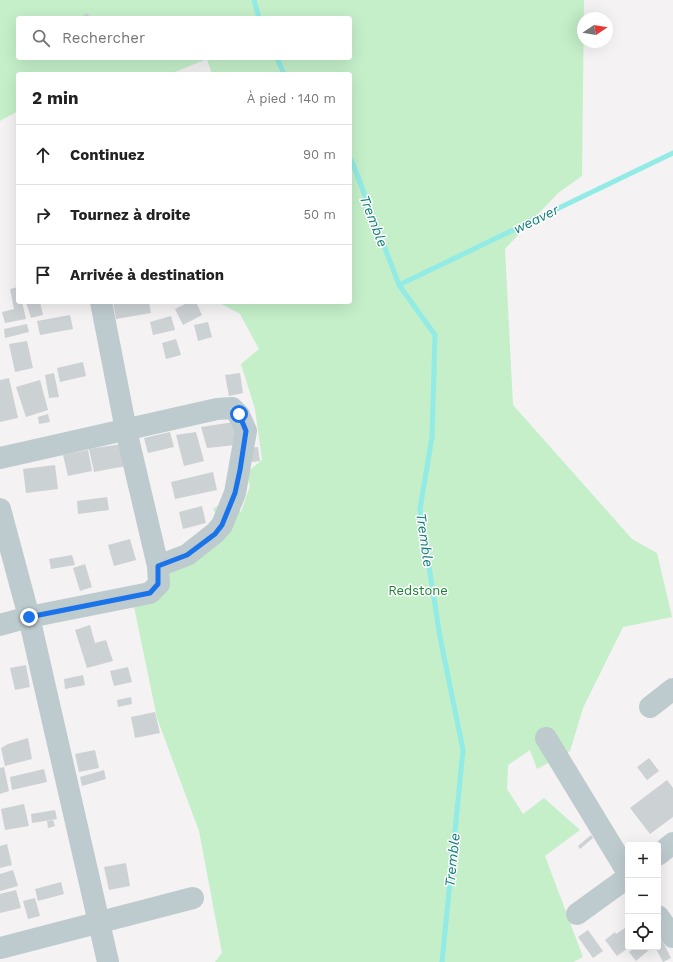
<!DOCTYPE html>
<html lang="fr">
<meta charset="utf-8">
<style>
body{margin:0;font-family:"Work Sans",sans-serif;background:#f6f6f6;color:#222}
.controls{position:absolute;right:12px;bottom:12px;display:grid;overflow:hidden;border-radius:4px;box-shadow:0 4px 16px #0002}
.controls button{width:36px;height:36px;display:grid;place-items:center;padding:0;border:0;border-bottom:1px solid #e0e0e0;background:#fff;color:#222;font:20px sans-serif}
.compass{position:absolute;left:577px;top:12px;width:36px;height:36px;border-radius:50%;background:#fff;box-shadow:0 4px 16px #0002;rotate:78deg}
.stop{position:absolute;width:12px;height:12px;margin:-9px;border:3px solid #1a73e8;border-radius:50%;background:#fff}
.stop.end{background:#1a73e8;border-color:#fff;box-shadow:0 1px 4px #0008}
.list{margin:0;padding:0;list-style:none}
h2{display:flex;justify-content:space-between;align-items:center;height:52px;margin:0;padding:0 16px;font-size:17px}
h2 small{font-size:13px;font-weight:400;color:#767676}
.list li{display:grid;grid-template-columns:26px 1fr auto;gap:12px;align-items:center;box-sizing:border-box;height:60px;padding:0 16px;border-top:1px solid #e0e0e0}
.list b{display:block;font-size:15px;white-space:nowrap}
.list em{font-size:13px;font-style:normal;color:#767676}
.icon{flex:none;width:22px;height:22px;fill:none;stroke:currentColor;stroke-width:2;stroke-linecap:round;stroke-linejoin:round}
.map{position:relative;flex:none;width:673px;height:962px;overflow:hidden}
.search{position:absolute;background:#fff;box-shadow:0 4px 16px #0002;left:16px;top:16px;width:336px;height:44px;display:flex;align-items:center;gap:10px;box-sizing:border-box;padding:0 14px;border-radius:4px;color:#767676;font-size:15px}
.panel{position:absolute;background:#fff;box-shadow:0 4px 16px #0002;left:16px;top:72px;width:336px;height:232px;border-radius:4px}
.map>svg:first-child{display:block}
</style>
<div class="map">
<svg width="673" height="962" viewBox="0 0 673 962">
<rect width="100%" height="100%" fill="#f4f2f3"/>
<path fill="#c4efc9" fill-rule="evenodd" d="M0,0H584L582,176L558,193L505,249L513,405L632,539L657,553L672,617L623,627L583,708L570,751L537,769L530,750L508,765L507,789L523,814L544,798L580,830L545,856L583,957L573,962H215L222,953L199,831L157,718L131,592L224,530L213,509L229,498L241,512L250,486L246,473L262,460L255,409L241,364L259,349L240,314L218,302H350V74H212L207,59L170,74H18V111L0,121ZM18,18H350V58H18Z"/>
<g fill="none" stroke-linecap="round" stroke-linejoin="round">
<g stroke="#92ebe5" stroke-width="5">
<polyline points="254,0 259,18"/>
<polyline points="277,58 284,74"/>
<polyline points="350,159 353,164 399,285 435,335 432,437 420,509 440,637 463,750 442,962"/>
<polyline points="399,285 673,153"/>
</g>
</g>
<g fill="#ccd1d4">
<polygon points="87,13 91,18 79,18"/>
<polygon points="18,287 18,302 22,302 26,319 5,323 2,312 14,309 10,289"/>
<polygon points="26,302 40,302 43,315 31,318"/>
<polygon points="113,302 149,302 151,313 116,319"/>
<polygon points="189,302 196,302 202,315 183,325 175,309"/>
<polygon points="70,315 73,329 40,335 37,321"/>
<polygon points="171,316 175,330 153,335 150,322"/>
<polygon points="208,322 212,337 198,341 194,325"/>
<polygon points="27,324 29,332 5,338 4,329"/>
<polygon points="176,339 181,355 166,359 162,343"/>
<polygon points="27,341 33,368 15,372 9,344"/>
<polygon points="83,362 86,376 60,382 57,368"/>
<polygon points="54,373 59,397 49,398 45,375"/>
<polygon points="240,373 243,393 229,396 225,375"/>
<polygon points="9,378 18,418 0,422 0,380"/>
<polygon points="40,380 48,410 26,417 16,387"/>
<polygon points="48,414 50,422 39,424 38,417"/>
<polygon points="234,422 236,445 207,448 201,427"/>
<polygon points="170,432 174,447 148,453 144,438"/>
<polygon points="196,432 204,461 184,466 176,435"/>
<polygon points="122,444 126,466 94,472 89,449"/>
<polygon points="258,447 260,461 252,462 250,448"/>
<polygon points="88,450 92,471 68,476 63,455"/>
<polygon points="55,465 58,489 26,493 23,469"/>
<polygon points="213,472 217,490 175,499 171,482"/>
<polygon points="107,497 109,510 78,514 77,501"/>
<polygon points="202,506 206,523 183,529 179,512"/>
<polygon points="130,539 136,560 114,566 108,545"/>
<polygon points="72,555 75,565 51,569 49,559"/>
<polygon points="85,564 92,587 80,591 73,568"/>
<polygon points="90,625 95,643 106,640 113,661 87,668 75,630"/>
<polygon points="26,665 30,687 15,690 10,668"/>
<polygon points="128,667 132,682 114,686 110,671"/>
<polygon points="83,675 85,685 65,689 64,679"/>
<polygon points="131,697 132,704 118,707 117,700"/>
<polygon points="155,712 160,733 135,738 131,717"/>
<polygon points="28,738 32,759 5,766 1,748 8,744"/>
<polygon points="95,750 99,768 79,772 75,754"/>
<polygon points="649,758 659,771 647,780 637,767"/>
<polygon points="4,767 9,791 0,794 0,768"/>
<polygon points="44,769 47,782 12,790 10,777"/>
<polygon points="104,770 106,779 82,786 80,777"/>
<polygon points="667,780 673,788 673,817 650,834 630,808"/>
<polygon points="24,804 29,826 5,830 1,809"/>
<polygon points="55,810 57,819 32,823 31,814"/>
<polygon points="53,820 55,826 48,828 47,821"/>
<polygon points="591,835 593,838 580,849 578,846"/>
<polygon points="7,844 12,865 0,868 0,846"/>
<polygon points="126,863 130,886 109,890 104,867"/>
<polygon points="13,870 18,886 0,891 0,874"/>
<polygon points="61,882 64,894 38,901 35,889"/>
<polygon points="16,890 21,908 0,913 0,894"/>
<polygon points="35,898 40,916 28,919 23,901"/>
<polygon points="628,926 628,948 617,956 605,940 615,932 616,934"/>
<polygon points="588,930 603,951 593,958 578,937"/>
<polygon points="662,940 671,958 663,962 655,947 658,947 658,942"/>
<polygon points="636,947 648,947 650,949 636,961 629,952"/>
</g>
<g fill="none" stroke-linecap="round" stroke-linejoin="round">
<g stroke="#becbce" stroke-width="22">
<polyline points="0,458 217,409 232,408 239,415 246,431 235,493 222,525 215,533 187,555 158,566"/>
<polyline points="0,509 29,617 108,962"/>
<polyline points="0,625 29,617 150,593 159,584 158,566 126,430 101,302"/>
<polyline points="650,707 673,689"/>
<polyline points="546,738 628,873"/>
<polyline points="658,855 673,843"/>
<polyline points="577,914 628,877"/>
<polyline points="658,916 673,937"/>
<polyline points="0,948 193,898"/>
</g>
</g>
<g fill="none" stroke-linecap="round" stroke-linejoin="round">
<polyline stroke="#1a73e8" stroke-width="5" points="29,617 150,593 158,584 158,566 187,555 215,534 222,525 235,493 240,470 246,431 239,414"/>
</g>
<g text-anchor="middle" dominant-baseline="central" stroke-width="3" stroke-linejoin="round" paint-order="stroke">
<g font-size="13" fill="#1a8132" stroke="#fff">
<text x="418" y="590">Redstone</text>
</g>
<g font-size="14" font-style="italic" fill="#107e77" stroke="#fff">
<text transform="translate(536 219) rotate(-26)">weaver</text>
<text transform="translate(374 221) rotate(69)">Tremble</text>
<text transform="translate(425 540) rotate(82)">Tremble</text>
<text transform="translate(452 860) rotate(-84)">Tremble</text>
</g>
</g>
</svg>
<div class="controls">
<button>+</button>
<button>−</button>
<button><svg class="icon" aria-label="locate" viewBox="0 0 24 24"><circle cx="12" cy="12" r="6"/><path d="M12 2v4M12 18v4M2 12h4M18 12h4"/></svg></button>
</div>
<svg class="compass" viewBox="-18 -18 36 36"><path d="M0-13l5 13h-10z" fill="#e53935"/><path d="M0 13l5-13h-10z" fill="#767676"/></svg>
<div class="stop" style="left:239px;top:414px"></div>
<div class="stop end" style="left:29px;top:617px"></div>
<div class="search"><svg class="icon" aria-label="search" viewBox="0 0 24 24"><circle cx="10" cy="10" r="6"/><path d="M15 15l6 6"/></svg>Rechercher</div>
<section class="panel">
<h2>2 min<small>À pied · 140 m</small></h2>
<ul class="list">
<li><svg class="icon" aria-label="ahead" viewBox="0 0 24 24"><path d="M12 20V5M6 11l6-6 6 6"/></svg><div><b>Continuez</b></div><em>90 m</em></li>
<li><svg class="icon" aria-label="right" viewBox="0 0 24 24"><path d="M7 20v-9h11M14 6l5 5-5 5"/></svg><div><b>Tournez à droite</b></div><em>50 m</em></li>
<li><svg class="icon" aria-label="arrive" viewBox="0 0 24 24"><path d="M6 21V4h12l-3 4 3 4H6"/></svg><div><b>Arrivée à destination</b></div></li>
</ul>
</section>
</div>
